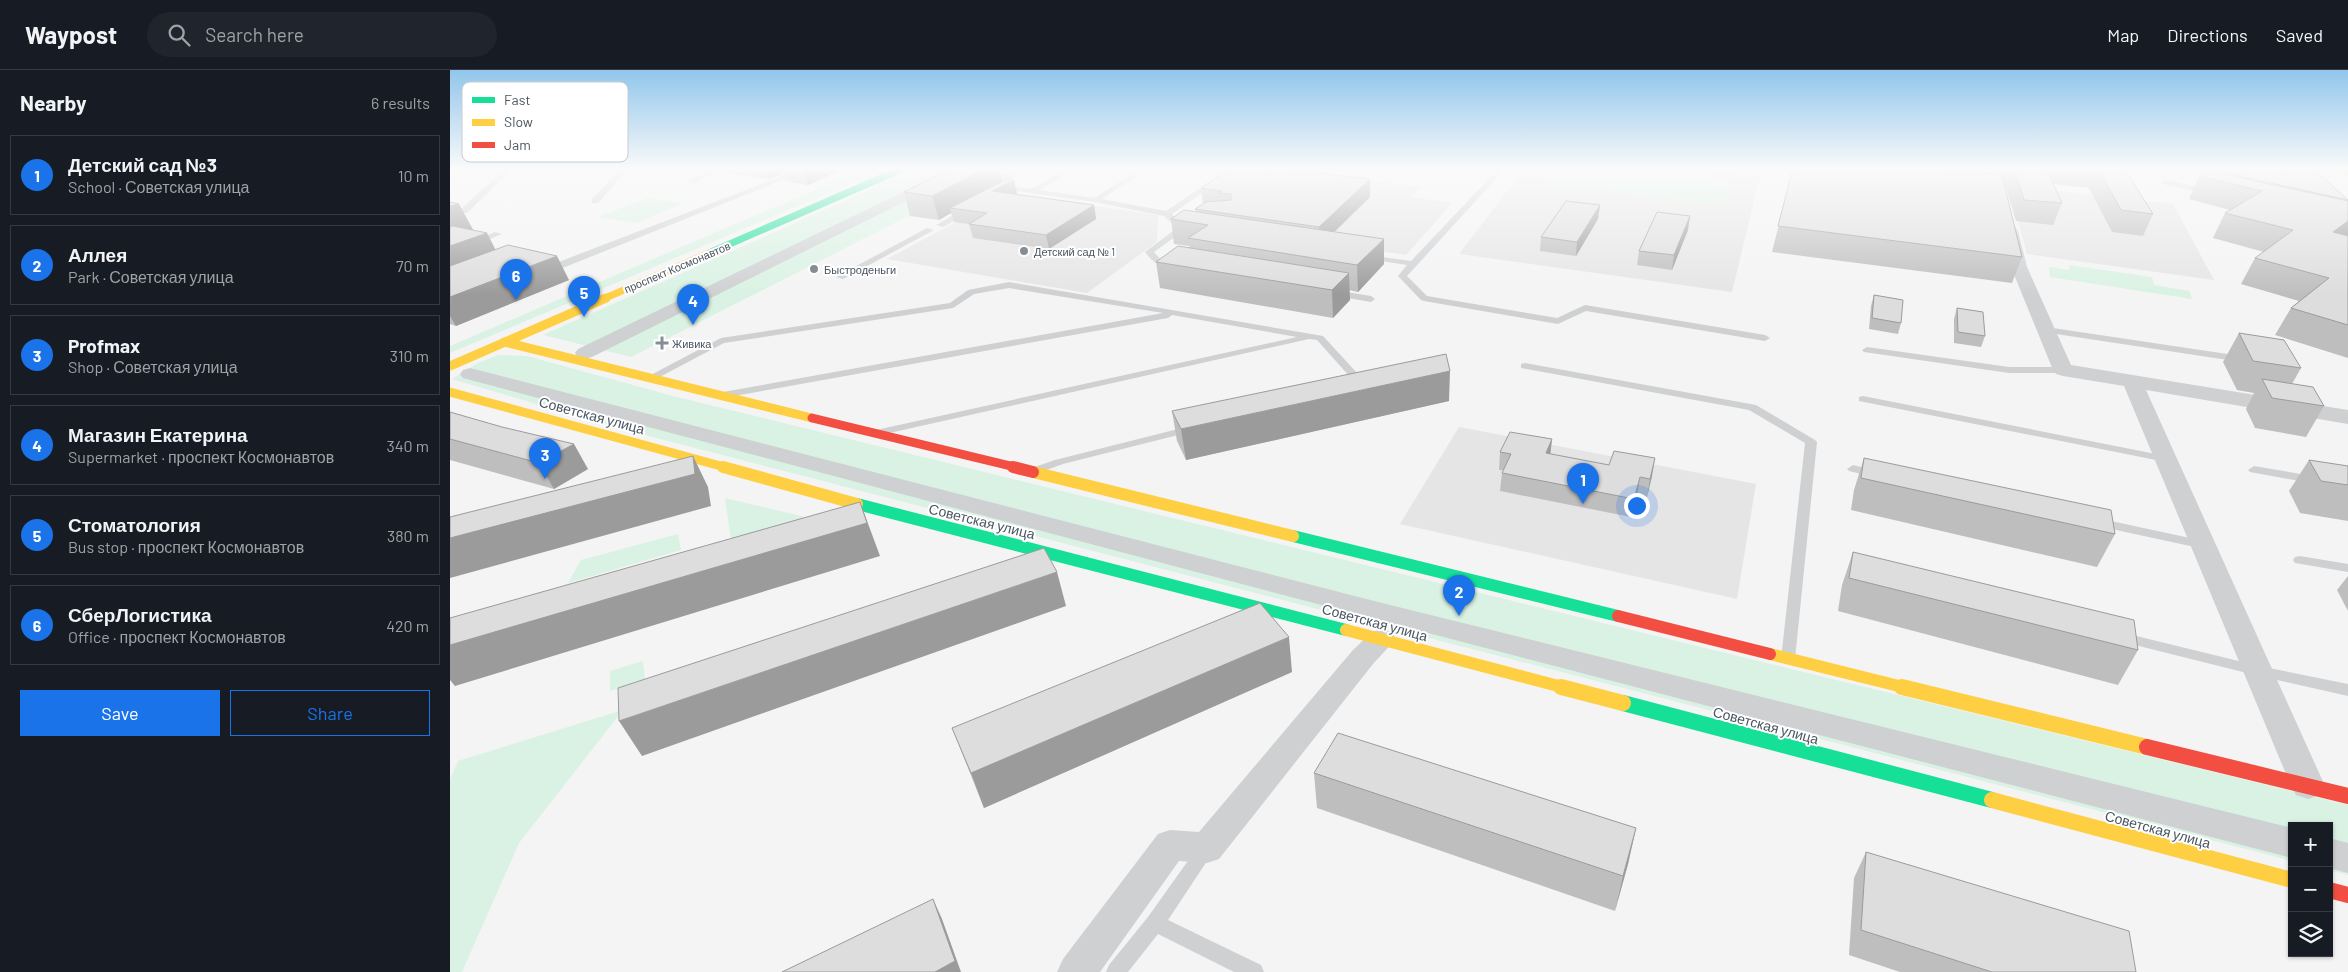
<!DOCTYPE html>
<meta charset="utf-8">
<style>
body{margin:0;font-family:Barlow,sans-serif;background:#20242c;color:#f1f3f6}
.controls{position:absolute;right:15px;bottom:15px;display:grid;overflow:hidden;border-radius:0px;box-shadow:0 1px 4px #0004}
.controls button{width:45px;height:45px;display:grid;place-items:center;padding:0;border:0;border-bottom:1px solid #363941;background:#171b24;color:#f1f3f6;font:25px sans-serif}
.you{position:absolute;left:1186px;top:435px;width:18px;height:18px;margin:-12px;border:4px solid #fff;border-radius:50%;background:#1a73e8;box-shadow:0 0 0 8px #1a73e833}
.badge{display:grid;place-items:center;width:32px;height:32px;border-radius:50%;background:#1a73e8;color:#fff;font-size:16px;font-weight:700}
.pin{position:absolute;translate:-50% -41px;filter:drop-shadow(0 1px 2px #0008)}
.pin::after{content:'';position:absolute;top:26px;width:18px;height:15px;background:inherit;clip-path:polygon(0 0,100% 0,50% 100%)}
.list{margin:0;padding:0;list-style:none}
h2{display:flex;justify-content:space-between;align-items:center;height:65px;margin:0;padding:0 20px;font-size:21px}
h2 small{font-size:16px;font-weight:400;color:#9ea1a6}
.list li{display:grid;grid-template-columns:32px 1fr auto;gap:15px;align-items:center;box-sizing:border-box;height:80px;margin:0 10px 10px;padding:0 10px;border:1px solid #363941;border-radius:0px}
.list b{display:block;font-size:19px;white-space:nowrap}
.list p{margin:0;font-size:16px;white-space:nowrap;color:#9ea1a6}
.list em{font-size:16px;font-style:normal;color:#9ea1a6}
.actions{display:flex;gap:10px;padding:15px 20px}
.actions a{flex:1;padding:11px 0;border:1px solid #1a73e8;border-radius:0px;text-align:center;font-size:18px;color:#1a73e8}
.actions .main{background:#1a73e8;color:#fff}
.icon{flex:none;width:28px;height:28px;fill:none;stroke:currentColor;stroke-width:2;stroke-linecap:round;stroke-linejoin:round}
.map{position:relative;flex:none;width:1898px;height:902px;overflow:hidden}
header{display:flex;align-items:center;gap:30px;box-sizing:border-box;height:70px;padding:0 25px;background:#171b24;border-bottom:1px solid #363941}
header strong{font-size:24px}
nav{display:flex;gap:28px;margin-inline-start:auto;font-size:18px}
.search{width:350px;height:45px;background:#20242c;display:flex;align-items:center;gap:12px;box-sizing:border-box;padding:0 18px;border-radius:28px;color:#9ea1a6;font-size:19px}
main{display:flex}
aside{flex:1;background:#171b24}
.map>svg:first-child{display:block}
</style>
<header>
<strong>Waypost</strong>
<div class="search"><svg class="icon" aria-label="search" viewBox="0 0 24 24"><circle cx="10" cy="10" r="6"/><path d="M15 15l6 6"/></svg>Search here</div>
<nav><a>Map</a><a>Directions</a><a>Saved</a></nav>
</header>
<main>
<aside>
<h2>Nearby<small>6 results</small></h2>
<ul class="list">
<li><span class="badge">1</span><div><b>Детский сад №3</b><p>School · Советская улица</p></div><em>10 m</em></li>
<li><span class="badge">2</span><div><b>Аллея</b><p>Park · Советская улица</p></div><em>70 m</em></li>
<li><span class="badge">3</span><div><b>Profmax</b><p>Shop · Советская улица</p></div><em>310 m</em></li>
<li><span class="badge">4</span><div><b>Магазин Екатерина</b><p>Supermarket · проспект Космонавтов</p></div><em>340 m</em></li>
<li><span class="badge">5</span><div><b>Стоматология</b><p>Bus stop · проспект Космонавтов</p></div><em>380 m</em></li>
<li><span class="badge">6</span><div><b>СберЛогистика</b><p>Office · проспект Космонавтов</p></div><em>420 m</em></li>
</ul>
<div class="actions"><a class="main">Save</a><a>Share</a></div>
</aside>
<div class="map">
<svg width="1898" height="902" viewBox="0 0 1898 902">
<rect width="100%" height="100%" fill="#f4f4f4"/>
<g fill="#e6e5e6">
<polygon points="1075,98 1239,98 1310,106 1282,222 1009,184"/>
<polygon points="843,100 971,117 961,127 1002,133 956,185 762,157"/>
<polygon points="1558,115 1723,134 1764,210 1577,184"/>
<polygon points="558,124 708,145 707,172 637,223 437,189"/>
<polygon points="1009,357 1306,414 1287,529 950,454"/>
</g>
<g fill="#d9f2e3">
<polygon points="416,98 438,98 0,283 0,276"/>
<polygon points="469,98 570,98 551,108 531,109 181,287 93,265"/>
<path d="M1095,98C1142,98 1188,98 1235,104C1252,105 1269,105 1284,115L1279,129L1271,133H1249L1095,113L1088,107Z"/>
<polygon points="197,128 234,133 186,153 148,147"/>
<polygon points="1619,195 1702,207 1704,215 1739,221 1742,229 1600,207 1599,197 1619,200"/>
<polygon points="48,285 77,286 223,326 1898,735 1898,805 1879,800 1879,756 1842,756 1842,791 164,357 2,309 26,294"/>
<polygon points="275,428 368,450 281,470"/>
<polygon points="228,464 231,480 118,513 131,490"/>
<polygon points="193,591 195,610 160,621 160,601"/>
<polygon points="173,640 69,773 12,902 0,902 0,709 8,691"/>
</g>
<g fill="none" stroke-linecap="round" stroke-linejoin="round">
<g fill="#ced0d2" fill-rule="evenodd">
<polygon points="56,98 63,98 17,143 11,143 11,139"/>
<polygon points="172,98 179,98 148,133 142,133 142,129"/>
<polygon points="266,98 276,98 243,113 236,111"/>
<polygon points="353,98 363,98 105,201 93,198"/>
<path d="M494,98C514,98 533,103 554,103C561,104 568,98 576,98L561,107L562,116L581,119L618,98H627L589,120L644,128L692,98H700L652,129L716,141L780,98H788L722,144L736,159L704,182L712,191L725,193V197C711,198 703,193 695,182L727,158L714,146L645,132L559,120L555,118L554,108Z"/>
<polygon points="1049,98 1056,98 957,206 977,226 1107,248 1135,235 1315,265 1320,268 1315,271 1136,241 1108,254 974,231 971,230 948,206 957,195 918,189 914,187 918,185 961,191"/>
<polygon points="1715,110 1762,120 1763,122 1759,124 1712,114 1711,112"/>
<polygon points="514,139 521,141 493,157 486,155"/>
<polygon points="477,158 484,160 393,209 386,207"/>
<polygon points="45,162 52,164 28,174 21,172"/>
<polygon points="559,212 873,266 918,315 917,317 909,317 867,270 859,269 426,366 420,363 426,360 847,267 722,245 718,248 273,328 268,325 273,322 713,243 559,218 524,224 503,238 274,273 204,310 196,310 195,308 271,268 500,233 518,220"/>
<polygon points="884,220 921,226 925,229 921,232 881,225 880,223"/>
<polygon points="1596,257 1791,286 1796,289 1791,292 1593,262 1593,258"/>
<polygon points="1417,277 1559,297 1613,297 1618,300 1613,303 1559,303 1414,282 1412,280"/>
<polygon points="1075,293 1306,335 1365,370 1367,372 1345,589 1343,593 1333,593 1331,589 1355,373 1299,340 1071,298 1071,294"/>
<polygon points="1413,326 1716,386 1722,389 1716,392 1409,331 1409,327"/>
<polygon points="740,356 744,357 746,359 744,361 613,394 580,406 574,402 576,400 605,390"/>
<polygon points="1403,395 1431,402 1433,404 1427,408 1399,401 1397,399"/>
<polygon points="1804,396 1898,412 1898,420 1800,402 1798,400"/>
<polygon points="1647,448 1754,471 1760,475 1754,479 1643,455 1641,452"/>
<polygon points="1850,486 1898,494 1898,502 1845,493 1843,490 1845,487"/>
<polygon points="1670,562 1809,596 1898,614 1898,626 1809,606 1665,570 1663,567 1665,564"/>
<polygon points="756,771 762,774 765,779 718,850 811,895 814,902 784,902 708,864 678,902 656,902 659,895 698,847 750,774"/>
</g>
<g fill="#ced0d2" fill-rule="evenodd">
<polygon points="503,98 522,98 142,287 135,289 128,287 125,283 128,279"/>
<path d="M1327,98L1382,100L1384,103C1379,110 1333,105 1327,98Z"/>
<polygon points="1560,156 1566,158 1568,161 1577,197 1621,295 1898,340 1898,354 1696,320 1875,716 1870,725 1858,729 1846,725 1841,716 1674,316 1613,306 1606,304 1603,300 1561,197 1552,161 1554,158"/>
<polygon points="20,298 932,533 1842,758 1842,788 932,551 13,308 10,304 13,300"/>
<polygon points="932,559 942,562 946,569 923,594 769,789 757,793 729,791 650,902 607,902 613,889 708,764 720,760 749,762 903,580 922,562"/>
<polygon points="1879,768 1898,773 1898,803 1879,798"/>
</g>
<polyline stroke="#16e098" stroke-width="7" points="259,183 454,98"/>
<g stroke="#16e098" stroke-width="12">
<polyline points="407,434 896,560"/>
<polyline points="843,466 1168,546"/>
</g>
<polyline stroke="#16e098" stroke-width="16" points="1173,633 1542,730"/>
<g stroke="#ffcf43" stroke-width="7">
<polyline points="1894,98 1898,102"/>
<polyline points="153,229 259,183"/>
</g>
<g stroke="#ffcf43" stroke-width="9">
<polyline points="54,272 362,348"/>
<polyline points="0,296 156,228"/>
<polyline points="0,322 278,398"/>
</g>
<g stroke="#ffcf43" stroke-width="12">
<polyline points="273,397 407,434"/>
<polyline points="583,402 843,466"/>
<polyline points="896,560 1116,618"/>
<polyline points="1320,584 1457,618"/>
</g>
<g stroke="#ffcf43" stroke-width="16">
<polyline points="1111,617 1173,633"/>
<polyline points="1452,617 1697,677"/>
<polyline points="1542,730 1842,810"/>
</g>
<polyline stroke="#f24e42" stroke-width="9" points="362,348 569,398"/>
<g stroke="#f24e42" stroke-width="12">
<polyline points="563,397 583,402"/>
<polyline points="1168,546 1320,584"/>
</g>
<g stroke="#f24e42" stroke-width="16">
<polyline points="1697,677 1898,726"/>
<polyline points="1879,820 1898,825"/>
</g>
</g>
<g fill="#bebebf">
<polygon points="275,98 395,98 358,115 335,111 332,104 319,109 277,103"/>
<polygon points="503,98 549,98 552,111 567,123 565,124 644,135 646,149 599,179 523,168 519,154 504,152 501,143 489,150 460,146 454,122"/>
<polygon points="1343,98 1674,98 1703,144 1693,166 1662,162 1639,118 1603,114 1612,133 1603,155 1566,151 1556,118 1555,118 1572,187 1562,213 1322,182"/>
<polygon points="1767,101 1898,130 1898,288 1825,265 1841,238 1849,231 1791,214 1805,188 1814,182 1763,168 1775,143 1780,140 1739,129 1749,106 1766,103"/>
<polygon points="751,118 920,127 884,162 934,194 908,222 899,220 900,230 883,248 710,218 706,192 740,178 739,176 724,174 721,149 746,142 745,139 753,134"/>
<polygon points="0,132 23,160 46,180 119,210 6,256 0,254"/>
<polygon points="1150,135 1148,149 1126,186 1090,181 1091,167"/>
<polygon points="1238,160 1222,200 1187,195 1189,181"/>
<polygon points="1424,225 1451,253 1448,264 1419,259 1421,236"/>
<polygon points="1507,238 1535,266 1531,277 1504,273 1504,249"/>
<polygon points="1789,263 1851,298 1842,314 1874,336 1856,367 1805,358 1796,339 1804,323 1787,320 1773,292"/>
<polygon points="999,331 736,390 727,371 722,341"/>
<polygon points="0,342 138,399 104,419 0,390"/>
<polygon points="1102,369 1100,384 1202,406 1197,427 1187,425 1181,447 1050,421 1052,403 1053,400 1049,400 1050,382"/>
<polygon points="1414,388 1665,464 1647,497 1401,440 1404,420"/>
<polygon points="1859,390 1898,396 1898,451 1850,443 1839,421"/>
<polygon points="1403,482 1688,580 1668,615 1388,541 1392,515"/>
<polygon points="1898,506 1898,541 1887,520"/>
<polygon points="842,602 534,738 502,658"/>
<polygon points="864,703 1186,758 1178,794 1165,841 867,738"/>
<polygon points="1416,782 1686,902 1450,902 1399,885 1404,808"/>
</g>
<g fill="#9b9b9b">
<polygon points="316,98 330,98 332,104 319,109"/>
<polygon points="352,98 395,98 358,115"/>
<polygon points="537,98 549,98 553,112 564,110 567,123 546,135 500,138 501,143 489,150 482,126"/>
<polygon points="920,109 920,127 870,176 869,157"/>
<polygon points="9,134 26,165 0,174 0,136"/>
<polygon points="644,135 646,149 599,179 596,165"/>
<polygon points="1150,135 1148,149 1126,186 1127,172"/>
<polygon points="1240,146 1238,160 1222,200 1224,185"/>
<polygon points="1898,151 1898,166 1883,162"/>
<polygon points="37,163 54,196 0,200 0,176"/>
<polygon points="934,169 934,194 908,222 907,195"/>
<polygon points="107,186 119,210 6,256 0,246 0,227"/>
<polygon points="899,203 900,230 883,248 882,220"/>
<polygon points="1000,301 999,331 736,390 731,359"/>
<polygon points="1102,369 1100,387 1096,383"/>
<polygon points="124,374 138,399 104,419 89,393"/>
<polygon points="243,386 258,417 261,436 0,508 0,468"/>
<polygon points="1205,388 1202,406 1197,427 1200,409"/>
<polygon points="1190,407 1187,425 1181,447 1184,429"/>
<polygon points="410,432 430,486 5,616 0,610 0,575"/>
<polygon points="607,502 616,536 192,686 169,651"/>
<polygon points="839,567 842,602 534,738 521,703"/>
<polygon points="1186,758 1178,794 1165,841 1173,806"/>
<polygon points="483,829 492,849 511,902 485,902"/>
</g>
<g fill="#ddddde" stroke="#9b9b9b">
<polygon points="503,98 537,98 482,126 454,122"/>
<polygon points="781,98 831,98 920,109 869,157 745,139 756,132 781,130 781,124 768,123 772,121 751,118"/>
<polygon points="1343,98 1489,98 1552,105 1572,187 1328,156"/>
<polygon points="1564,98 1596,98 1612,133 1574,130"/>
<polygon points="1648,98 1674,98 1703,144 1671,140"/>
<polygon points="1772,98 1863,98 1898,130 1767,101"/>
<polygon points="1759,101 1898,131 1898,151 1883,162 1898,166 1898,255 1841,238 1879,208 1805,188 1843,160 1775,143 1812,121 1749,106"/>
<polygon points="557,109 564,110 542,121 644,135 596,165 519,154 537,143 500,138"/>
<polygon points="1116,131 1150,135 1127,172 1091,167"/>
<polygon points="0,132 9,134 0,136"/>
<polygon points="734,140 934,169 907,195 738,168 758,155 721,149"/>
<polygon points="1207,142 1240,146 1224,185 1189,181"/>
<polygon points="3,156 37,163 0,176 0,157"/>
<polygon points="58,175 107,186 0,227 0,196"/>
<polygon points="728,176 899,203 882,220 706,192"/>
<polygon points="1424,225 1453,230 1451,253 1422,248"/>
<polygon points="1507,238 1533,242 1535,266 1508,262"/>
<polygon points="1789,263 1834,270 1851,298 1803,291"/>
<polygon points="996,284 1000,301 731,359 722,341"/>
<polygon points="1812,309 1863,317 1874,336 1822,328"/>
<polygon points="0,342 52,357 124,374 89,393 0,369"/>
<polygon points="1060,362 1102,369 1096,383 1159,395 1164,381 1205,388 1200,409 1190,407 1184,429 1052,403 1061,384 1050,382"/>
<polygon points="243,386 245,404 0,468 0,447"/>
<polygon points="1414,388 1661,440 1665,464 1411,408"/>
<polygon points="1859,390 1898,396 1898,415 1871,411"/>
<polygon points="410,432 417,453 0,575 0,548"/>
<polygon points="594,478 607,502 169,651 168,618"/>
<polygon points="1403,482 1684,550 1688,580 1399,508"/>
<polygon points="810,533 839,567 521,703 502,658"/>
<polygon points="888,663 1186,758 1173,806 864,703"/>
<polygon points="1416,782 1679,861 1686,902 1542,902 1411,860"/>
<polygon points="483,829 505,891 485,902 332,902"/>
</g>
<linearGradient id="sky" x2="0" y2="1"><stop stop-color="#91c6eb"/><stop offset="0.44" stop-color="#fafafa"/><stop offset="1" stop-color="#fafafa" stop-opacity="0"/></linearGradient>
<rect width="1898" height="225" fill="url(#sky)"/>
<g fill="#868d94" stroke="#fff" stroke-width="2">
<circle cx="574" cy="181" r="5"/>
<circle cx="364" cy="199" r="5"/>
<path d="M209.5 265.5h5v5h5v5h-5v5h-5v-5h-5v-5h5z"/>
</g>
<g text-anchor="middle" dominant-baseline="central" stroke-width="4" stroke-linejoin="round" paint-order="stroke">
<g font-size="11" fill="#4a5661" stroke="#fff" text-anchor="start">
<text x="584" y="181">Детский сад № 1</text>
<text x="374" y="199">Быстроденьги</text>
<text x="222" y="273">Живика</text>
</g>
<g font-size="11" fill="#4a5661" stroke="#fff">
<text transform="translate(227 197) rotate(-23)">проспект Космонавтов</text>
</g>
<g font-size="14" fill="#4a5661" stroke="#fff">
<text transform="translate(142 345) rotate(15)">Советская улица</text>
<text transform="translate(532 451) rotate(14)">Советская улица</text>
<text transform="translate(925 552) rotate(15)">Советская улица</text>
<text transform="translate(1316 655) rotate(15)">Советская улица</text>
<text transform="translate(1708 759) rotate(15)">Советская улица</text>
</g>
</g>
<rect x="12" y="12" width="166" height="80" rx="8" fill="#fff" stroke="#c9ccd0" stroke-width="1"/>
<rect x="22" y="27" width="23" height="6" fill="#16e098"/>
<rect x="22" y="49" width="23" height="7" fill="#ffcf43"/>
<rect x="22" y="72" width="23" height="6" fill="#f24e42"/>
<g font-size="14" fill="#4a5661">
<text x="54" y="35">Fast</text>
<text x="54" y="57">Slow</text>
<text x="54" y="80">Jam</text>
</g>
</svg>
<div class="controls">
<button>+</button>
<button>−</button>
<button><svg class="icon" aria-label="layers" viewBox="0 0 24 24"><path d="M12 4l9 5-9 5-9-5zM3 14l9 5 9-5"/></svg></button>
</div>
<div class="you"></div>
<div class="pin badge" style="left:1133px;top:434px">1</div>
<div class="pin badge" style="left:1009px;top:546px">2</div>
<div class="pin badge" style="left:95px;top:409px">3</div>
<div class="pin badge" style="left:243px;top:255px">4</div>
<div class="pin badge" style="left:134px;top:247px">5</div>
<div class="pin badge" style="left:66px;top:230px">6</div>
</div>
</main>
